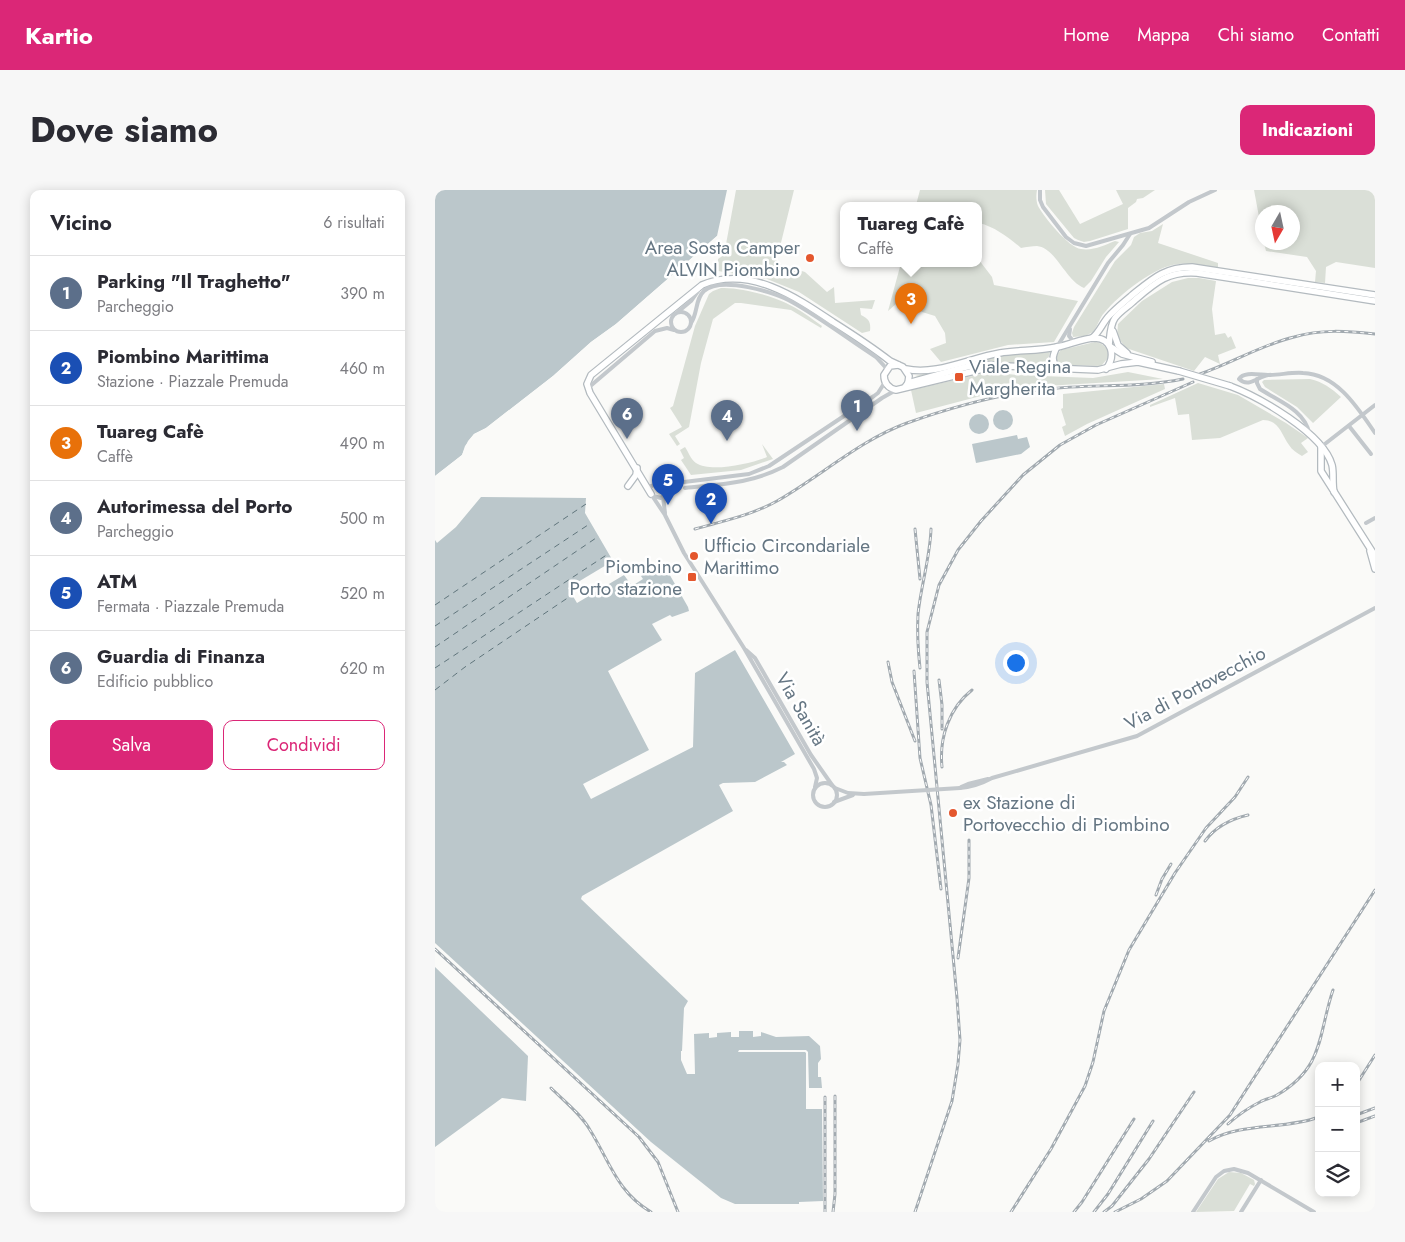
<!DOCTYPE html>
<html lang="it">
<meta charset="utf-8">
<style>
body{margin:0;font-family:Jost,sans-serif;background:#f7f7f7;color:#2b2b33}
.controls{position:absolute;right:15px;bottom:15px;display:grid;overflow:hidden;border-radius:10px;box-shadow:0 2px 12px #0003}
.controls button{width:45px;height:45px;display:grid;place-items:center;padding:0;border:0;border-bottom:1px solid #e1e1e2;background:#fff;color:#2b2b33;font:25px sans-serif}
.compass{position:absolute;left:820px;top:15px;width:45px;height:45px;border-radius:50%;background:#fff;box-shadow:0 2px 12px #0003;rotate:189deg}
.you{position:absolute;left:580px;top:472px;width:18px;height:18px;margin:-12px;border:4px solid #fff;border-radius:50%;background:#1a73e8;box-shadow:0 0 0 8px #1a73e833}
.badge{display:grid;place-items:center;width:32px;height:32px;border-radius:50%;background:#db2777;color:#fff;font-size:16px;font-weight:700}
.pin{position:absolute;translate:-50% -41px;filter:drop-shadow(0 1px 2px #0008)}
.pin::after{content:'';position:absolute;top:26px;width:18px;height:15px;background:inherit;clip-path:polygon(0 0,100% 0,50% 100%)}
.popup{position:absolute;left:405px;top:12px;width:142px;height:65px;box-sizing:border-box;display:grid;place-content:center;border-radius:10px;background:#fff;filter:drop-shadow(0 1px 4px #0005);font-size:16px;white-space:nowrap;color:#7c7c81}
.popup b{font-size:19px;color:#2b2b33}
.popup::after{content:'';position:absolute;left:50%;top:100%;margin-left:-10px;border:10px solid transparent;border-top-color:#fff}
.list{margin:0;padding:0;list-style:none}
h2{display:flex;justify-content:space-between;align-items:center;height:65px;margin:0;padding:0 20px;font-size:21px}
h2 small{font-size:16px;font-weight:400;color:#7c7c81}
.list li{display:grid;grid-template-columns:32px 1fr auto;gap:15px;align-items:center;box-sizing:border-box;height:75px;padding:0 20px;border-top:1px solid #e1e1e2}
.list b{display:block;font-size:19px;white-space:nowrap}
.list p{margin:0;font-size:16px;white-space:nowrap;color:#7c7c81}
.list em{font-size:16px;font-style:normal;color:#7c7c81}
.actions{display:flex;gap:10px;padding:15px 20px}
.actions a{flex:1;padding:11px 0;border:1px solid #db2777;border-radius:10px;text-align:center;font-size:18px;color:#db2777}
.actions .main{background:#db2777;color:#fff}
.icon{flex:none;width:28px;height:28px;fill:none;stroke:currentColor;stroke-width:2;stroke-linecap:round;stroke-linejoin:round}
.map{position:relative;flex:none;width:940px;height:1022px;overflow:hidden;border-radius:10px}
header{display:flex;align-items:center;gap:30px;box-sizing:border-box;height:70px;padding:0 25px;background:#db2777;color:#fff}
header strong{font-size:24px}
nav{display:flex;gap:28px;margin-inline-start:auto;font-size:18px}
.intro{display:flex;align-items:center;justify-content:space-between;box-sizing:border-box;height:120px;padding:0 30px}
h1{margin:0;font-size:35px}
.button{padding:12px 22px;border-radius:10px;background:#db2777;color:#fff;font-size:18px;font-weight:700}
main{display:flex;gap:30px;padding:0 30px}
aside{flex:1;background:#fff;border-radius:10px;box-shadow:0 2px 12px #0003}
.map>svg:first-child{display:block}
</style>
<header>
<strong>Kartio</strong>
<nav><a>Home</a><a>Mappa</a><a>Chi siamo</a><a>Contatti</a></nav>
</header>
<div class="intro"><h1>Dove siamo</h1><a class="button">Indicazioni</a></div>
<main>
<aside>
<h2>Vicino<small>6 risultati</small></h2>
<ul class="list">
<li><span class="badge" style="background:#5c6f8a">1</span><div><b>Parking &quot;Il Traghetto&quot;</b><p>Parcheggio</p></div><em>390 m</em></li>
<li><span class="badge" style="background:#1a4fb4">2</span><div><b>Piombino Marittima</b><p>Stazione · Piazzale Premuda</p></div><em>460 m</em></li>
<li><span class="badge" style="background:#e8710a">3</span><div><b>Tuareg Cafè</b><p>Caffè</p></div><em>490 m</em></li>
<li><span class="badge" style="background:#5c6f8a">4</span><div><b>Autorimessa del Porto</b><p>Parcheggio</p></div><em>500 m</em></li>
<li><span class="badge" style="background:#1a4fb4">5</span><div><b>ATM</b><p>Fermata · Piazzale Premuda</p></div><em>520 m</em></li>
<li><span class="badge" style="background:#5c6f8a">6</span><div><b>Guardia di Finanza</b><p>Edificio pubblico</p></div><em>620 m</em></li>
</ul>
<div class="actions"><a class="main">Salva</a><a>Condividi</a></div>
</aside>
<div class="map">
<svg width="940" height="1022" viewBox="0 0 940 1022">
<rect width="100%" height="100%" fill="#fafaf8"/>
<g fill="#dadfd7">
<path d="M301,0H359L341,73L370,82L392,102L399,97L400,113L440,110L437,119L425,118L426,125C434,129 436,132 435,141L427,143L364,102L332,89L283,81V69L289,65Z"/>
<path d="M485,0H602C601,5 601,11 603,16C609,27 634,58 646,59C658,61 670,55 680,51L684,52L671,67L656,91L649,98C630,90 621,58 602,56C597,56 591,57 586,58C573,47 560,37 544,33V15H481Z"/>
<polygon points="610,0 624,0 645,34 688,14 681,0 720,0 708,8 702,9 701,12 693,18 693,39 655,51 649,52 643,50 639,48 611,14"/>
<polygon points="819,0 940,0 940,78 901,72 891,77 890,93 880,92 881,81 872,67 831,61 829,53 858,52 858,22 828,22 827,43"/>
<path d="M728,34L723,53L783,73V78C770,77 756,73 744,74C721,75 684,105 670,122C664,128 663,136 658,142L650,146L638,147L637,143L639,137L680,71L696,55L699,47L705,43L717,41Z"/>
<polygon points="544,70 557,87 559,95 643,111 619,152 573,155 506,172 495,159 511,153 510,143 500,126 487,122 482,118 479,121 474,118 471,121 461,114 453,121 466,73 544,73"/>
<polygon points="753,88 764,88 781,91 777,119 780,145 790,143 793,148 796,146 801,158 783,165 785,174 770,167 759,181 691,158 682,146 683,134 707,111 737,92"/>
<path d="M286,98C304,97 334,105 351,113C364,119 376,128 387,136L386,138L356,120L306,113H300L278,129L266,173L254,237L240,246L245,254L242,256L234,244L247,237L235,218L238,216L260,136L274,104L278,101Z"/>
<path d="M660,152C669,153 674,159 673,168L666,176L629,175L622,171V165L626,160Z"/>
<polygon points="615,162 613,170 615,176 545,172 483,187 480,186 570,165"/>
<polygon points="555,182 582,185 658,188 693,182 728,189 576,198 481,223 476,200"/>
<path d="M875,189C888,192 896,198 906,207L878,233L862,217L830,197L827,192L829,190Z"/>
<path d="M763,193L803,205L851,233L873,248L866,253L873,262L867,266C862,263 857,260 854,255C846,244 844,230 828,230L785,248L757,250L754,224L743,225L740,208L715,217V215Z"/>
<polygon points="729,194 730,199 652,234 630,246 627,237 631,235 626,219 628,218 628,204"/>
<path d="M327,254L338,269L306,280L256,285L246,270L249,268L245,260L250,257C253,261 256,270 261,273C276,283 317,273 332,267Z"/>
<polygon points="794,982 806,983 819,990 820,994 819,996 815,994 799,1021 761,1022 783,989"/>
</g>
<g fill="#bbc7cb">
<polygon points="0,0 292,0 282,46 181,134 156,152 118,186 51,238 39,244 30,256 27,265 0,286"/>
<circle cx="568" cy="230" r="10"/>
<circle cx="544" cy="234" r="10"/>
<polygon points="582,245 583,249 592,247 595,257 586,264 541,273 537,254"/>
<polygon points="46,307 151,308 150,323 178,371 133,398 142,413 189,385 197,396 208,389 206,386 228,373 253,417 254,421 237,427 235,425 217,434 227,450 173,481 214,560 148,594 156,609 258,557 260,483 300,460 360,564 346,572 349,572 352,575 320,592 288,593 284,595 298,621 147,706 146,709 253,811 249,818 247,861 246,861 246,870 252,884 260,884 259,844 274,843 274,848 282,847 282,843 296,842 296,847 304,847 304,841 318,841 318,847 326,846 326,842 341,847 374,846 385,856 386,869 383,873 383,887 386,887 387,898 374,898 373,862 371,860 304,860 303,862 370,862 371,863 371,919 387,919 388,1011 364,1012 364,1014 300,1014 286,1008 216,952 0,753 0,350 2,353 21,337"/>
<polygon points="0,777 93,866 91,911 67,908 0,957"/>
</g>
<polygon fill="#fafaf8" points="282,46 282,48 183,136 158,154 119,188 52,240 41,246 35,252 29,267 0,288 0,286 27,265 33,251 39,244 51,238 118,186 156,152 181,134"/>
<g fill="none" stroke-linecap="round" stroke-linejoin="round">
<g stroke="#60757c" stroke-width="1" stroke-dasharray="6 5" stroke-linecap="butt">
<polyline points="0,415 151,314"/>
<polyline points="0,436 156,333"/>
<polyline points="0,457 164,346"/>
<polyline points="0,478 173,364"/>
<polyline points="0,500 30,477 137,405"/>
</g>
<defs>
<g id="secondary">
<polyline points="678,141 683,155 692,163"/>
<path d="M657,148C664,143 667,134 673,127C680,119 688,113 696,106C717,89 729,77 757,77L940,105"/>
<path d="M674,155C675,146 675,135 680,128C685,121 694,116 700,110C721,92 733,81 762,83L940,111"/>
<path d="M622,157C617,166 616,172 624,179"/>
<polyline points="676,157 687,164 717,172"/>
<path d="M463,175L455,176L449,185C449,193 453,198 461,200L552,178L569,176L663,180L686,174L703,172L744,181"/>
<path d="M471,179C500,186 535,168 565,163C584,160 603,161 622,157C634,155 648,148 660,148C677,149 681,166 671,179"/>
<polyline points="473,193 542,174 559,175"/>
<path d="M795,196C824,207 888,243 897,275C899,283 897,293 899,302"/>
<polyline points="886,257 886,281 940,366"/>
<polyline points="193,296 201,285 202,278"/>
<path d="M216,304L155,203L152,194L156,185L267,95C314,75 361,107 398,132C417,144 437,157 455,171L468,177L474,186L473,193L470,197"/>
<polyline points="935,361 940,379"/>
</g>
</defs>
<use href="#secondary" stroke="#b3babf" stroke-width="8"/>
<g stroke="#c3c8cc" stroke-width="4">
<polyline points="605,0 605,10 608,17 631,47 639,53 651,56 714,38 754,12 780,0"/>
<polyline points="244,121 256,111 263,101"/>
<circle cx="246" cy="132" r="10"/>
<path d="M256,133C263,123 260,109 269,101C286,86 340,102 357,112C386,128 413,149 441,167L452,179"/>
<polyline points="635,139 634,146 639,152"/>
<polyline points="622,157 673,73 688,55 695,44"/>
<path d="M833,185C822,187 814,198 804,189C809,181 824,185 833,185C845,185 857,182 868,183C902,184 923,218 940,243"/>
<path d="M822,189V193L825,199C843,211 870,220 874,243"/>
<polyline points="153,198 220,141 232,138 239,140"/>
<polyline points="914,236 936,264"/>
<polyline points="886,257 940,215"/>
<polyline points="249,292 314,284 334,276 439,206 443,203 450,192"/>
<polyline points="213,297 223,294 244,292"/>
<path d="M250,298C287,294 314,294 348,277L447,208L461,200"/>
<polyline points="216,304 230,325 249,363 309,458 379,579 382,588 380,597"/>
<polyline points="218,306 226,308 236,301 244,299"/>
<polyline points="228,307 230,323"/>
<polyline points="931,333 940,328"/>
<polyline points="311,460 320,468 376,565 397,595"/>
<circle cx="390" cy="605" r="12"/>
<polyline points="526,597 533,594 553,589"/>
<polyline points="400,598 413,603 429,604"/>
<path d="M525,598C537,597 546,594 557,588L702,546L940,418"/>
<polyline points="399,612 418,605"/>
<polyline points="758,1022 781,987 789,981 799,979 813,983 879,1022"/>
<polyline points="806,1022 826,990"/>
</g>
<use href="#secondary" stroke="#fff" stroke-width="5.5"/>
<defs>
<g id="rail">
<path d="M765,184C797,173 826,155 859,147C886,139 912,141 940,144"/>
<path d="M260,339C288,331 317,325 342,311C386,286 425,250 472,233C517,217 564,204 612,199C657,194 703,198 748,189"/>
<polyline points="480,339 485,389"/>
<polyline points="453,472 457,492 480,551"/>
<path d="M485,478C483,460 482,442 483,424C486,395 495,368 496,339"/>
<polyline points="479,481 485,568 496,615 506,699"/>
<polyline points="504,490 507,515 507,539"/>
<path d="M507,577C504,548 514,518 537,500"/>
<path d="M770,651C781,636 796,629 813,625"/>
<polyline points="721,705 727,689 736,674"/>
<polyline points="0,759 204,947 223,972 243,1022"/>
<polyline points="523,768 534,688 534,650"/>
<polyline points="921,895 940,865"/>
<path d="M116,898C129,911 146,924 155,940C175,972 182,1002 216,1022"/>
<polyline points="390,907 390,1022"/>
<polyline points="921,925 940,918"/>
<polyline points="921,933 940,926"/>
<path d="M793,934C803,925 813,918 825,912C830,909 837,908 842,905C890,877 883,844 898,800"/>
<path d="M774,951C807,932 849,940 884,927"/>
<polyline points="398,1022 400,1004 400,906"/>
<polyline points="480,1022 517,911 523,874 525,850 522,808 492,492 492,442 504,395 523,360 546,331 588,285 625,255 661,235 758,192"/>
<polyline points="576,1022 616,959 650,896 658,872 669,821 694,760 740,683 771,638 800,607 813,587"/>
<polyline points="639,1022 647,1012 699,929"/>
<polyline points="659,1022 673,1004 718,931"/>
<polyline points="669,1022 677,1016 714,969 759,902"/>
<polyline points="680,1022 706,1009 732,991 795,925 940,700"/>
</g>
</defs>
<use href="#rail" stroke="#a2aab0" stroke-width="3"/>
<use href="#rail" stroke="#fff" stroke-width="1" stroke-dasharray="4" stroke-linecap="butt"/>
<defs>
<polyline id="secondary-bridge" points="744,181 795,196"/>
</defs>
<use href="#secondary-bridge" stroke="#b3babf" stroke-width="8" stroke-linecap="butt"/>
<polyline stroke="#c3c8cc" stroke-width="4" points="429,604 525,598"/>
<use href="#secondary-bridge" stroke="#fff" stroke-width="5.5"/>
</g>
<g fill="#e4572e" stroke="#fff" stroke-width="2">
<circle cx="375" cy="68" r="5"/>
<rect x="519" y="182" width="10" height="10" rx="2.5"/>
<circle cx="259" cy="366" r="5"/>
<rect x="252" y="382" width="10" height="10" rx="2.5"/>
<circle cx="518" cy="623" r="5"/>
</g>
<g text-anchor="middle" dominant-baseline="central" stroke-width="5" stroke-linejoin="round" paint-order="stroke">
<g font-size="19" fill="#657683" stroke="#fff" text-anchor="start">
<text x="365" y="57" text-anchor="end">Area Sosta Camper<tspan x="365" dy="22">ALVIN Piombino</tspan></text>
<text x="534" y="176">Viale Regina<tspan x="534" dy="22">Margherita</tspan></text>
<text x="269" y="355">Ufficio Circondariale<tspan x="269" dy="22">Marittimo</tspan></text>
<text x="247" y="376" text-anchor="end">Piombino<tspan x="247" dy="22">Porto stazione</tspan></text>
<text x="528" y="612">ex Stazione di<tspan x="528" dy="22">Portovecchio di Piombino</tspan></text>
</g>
<g font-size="19" fill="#657683" stroke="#fff">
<text transform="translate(760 498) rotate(-28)">Via di Portovecchio</text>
<text transform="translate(366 519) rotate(60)">Via Sanità</text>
</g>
</g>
</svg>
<div class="controls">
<button>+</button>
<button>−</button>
<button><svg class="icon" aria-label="layers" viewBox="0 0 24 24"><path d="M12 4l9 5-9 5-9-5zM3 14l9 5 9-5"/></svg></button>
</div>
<svg class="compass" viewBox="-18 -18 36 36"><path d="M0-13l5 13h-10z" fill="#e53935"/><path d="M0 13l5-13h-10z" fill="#7c7c81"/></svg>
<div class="you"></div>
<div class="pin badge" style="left:422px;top:241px;background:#5c6f8a">1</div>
<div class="pin badge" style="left:276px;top:334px;background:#1a4fb4">2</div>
<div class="pin badge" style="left:476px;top:134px;background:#e8710a">3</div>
<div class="popup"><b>Tuareg Cafè</b>Caffè</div>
<div class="pin badge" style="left:292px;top:251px;background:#5c6f8a">4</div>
<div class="pin badge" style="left:233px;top:315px;background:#1a4fb4">5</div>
<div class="pin badge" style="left:192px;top:249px;background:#5c6f8a">6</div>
</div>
</main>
